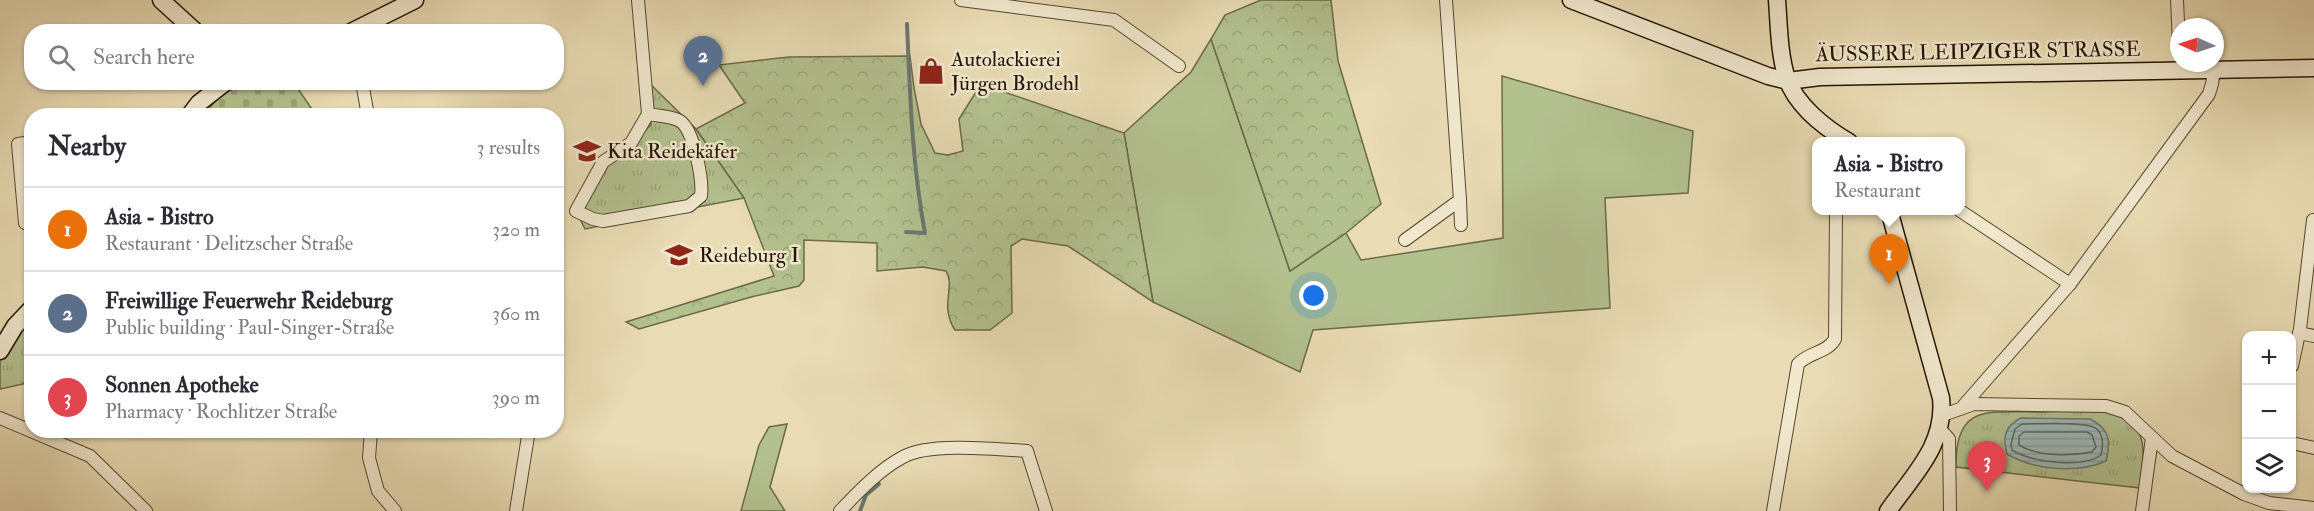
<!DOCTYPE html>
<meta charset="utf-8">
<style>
body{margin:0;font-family:"IM FELL Double Pica",serif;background:#f7f7f7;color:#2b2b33}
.controls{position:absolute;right:18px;bottom:18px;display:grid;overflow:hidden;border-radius:12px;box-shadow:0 2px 4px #0004}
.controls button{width:54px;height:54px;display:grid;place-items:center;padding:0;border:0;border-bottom:2px solid #e1e1e2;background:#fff;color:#2b2b33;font:30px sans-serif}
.compass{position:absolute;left:2170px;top:18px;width:54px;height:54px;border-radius:50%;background:#fff;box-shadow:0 2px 4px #0004;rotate:273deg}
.you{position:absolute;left:1314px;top:296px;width:21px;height:21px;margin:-15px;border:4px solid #fff;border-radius:50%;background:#1a73e8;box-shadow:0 0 0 9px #1a73e833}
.badge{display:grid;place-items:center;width:39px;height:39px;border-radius:50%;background:#8f2418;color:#fff;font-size:20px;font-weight:700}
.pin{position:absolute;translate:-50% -50px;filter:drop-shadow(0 2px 3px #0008)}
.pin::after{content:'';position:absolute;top:32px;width:21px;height:18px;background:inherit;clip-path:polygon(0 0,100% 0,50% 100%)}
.popup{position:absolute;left:1812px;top:137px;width:153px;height:78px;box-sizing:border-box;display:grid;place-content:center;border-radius:12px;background:#fff;filter:drop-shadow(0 2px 4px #0005);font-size:20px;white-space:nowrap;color:#7c7c81}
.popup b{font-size:22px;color:#2b2b33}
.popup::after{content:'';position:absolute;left:50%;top:100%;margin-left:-12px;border:12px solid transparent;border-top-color:#fff}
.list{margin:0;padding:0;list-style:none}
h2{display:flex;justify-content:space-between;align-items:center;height:78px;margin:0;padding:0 24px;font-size:26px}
h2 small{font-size:20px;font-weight:400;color:#7c7c81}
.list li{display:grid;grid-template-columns:39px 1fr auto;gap:18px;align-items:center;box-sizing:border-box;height:84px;padding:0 24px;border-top:2px solid #e1e1e2}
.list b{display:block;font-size:22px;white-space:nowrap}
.list p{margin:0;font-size:20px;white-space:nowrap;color:#7c7c81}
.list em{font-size:20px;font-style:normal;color:#7c7c81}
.icon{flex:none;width:33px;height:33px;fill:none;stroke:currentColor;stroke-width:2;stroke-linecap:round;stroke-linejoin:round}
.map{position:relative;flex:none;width:2314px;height:511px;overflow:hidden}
.search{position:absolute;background:#fff;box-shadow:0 2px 4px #0004;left:24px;top:24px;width:540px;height:66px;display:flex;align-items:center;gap:15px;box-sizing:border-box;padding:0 21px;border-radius:24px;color:#7c7c81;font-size:22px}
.panel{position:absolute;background:#fff;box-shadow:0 2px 4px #0004;left:24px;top:108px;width:540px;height:330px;border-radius:24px}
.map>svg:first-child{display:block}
</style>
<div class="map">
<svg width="2314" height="511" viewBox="0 0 2314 511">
<defs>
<pattern id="forest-crowns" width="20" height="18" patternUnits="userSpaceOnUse" patternTransform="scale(1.5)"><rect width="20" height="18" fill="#b3c18f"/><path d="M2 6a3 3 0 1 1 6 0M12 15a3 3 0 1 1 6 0" fill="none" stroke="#9aa57a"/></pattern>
<pattern id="cemetery-stones" width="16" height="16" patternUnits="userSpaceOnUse" patternTransform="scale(1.5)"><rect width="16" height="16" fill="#b3c18f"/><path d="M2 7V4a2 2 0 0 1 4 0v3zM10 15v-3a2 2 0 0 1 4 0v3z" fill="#9aa57a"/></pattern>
<pattern id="park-tufts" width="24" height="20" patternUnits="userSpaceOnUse" patternTransform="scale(1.5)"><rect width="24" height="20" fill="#b3c18f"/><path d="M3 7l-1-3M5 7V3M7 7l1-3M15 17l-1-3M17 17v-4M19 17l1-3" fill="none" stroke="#9aa57a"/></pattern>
<pattern id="water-rules" width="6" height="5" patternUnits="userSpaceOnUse" patternTransform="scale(1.5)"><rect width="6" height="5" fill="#9db9b9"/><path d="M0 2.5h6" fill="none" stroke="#879e9d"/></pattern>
</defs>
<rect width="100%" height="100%" fill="#e9dcb4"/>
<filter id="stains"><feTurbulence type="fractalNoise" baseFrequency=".00333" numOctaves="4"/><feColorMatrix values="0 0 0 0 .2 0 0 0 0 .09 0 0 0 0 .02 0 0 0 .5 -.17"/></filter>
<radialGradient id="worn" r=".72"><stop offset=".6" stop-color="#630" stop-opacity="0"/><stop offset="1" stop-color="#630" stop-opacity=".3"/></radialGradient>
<g fill="#b3c18f" stroke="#6b6a4a" stroke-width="1.5">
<polygon points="1211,39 1290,271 1346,233 1361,260 1503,238 1502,76 1693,131 1688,193 1605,198 1610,308 1313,330 1300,372 1153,302 1124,133 1191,72"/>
<polygon points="787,424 770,487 785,511 741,511 759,445 769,427"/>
</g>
<g fill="url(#forest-crowns)" stroke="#6b6a4a" stroke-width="1.5">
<polygon points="1261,0 1331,0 1338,61 1381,204 1346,233 1290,271 1211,39 1225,15"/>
<path d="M910,56L914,88L921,124L935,153L948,155L963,151L959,119L981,84L1124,133L1153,302L1068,246L1022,239L1011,246L1012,313L990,330H955C939,306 956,286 946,271L923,267L877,271V243L804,240V280L799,286L751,297L639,329L626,322L774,276L744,198L696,129L745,103L719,65L789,57Z"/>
</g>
<polygon fill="url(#cemetery-stones)" stroke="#6b6a4a" stroke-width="1.5" points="248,82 294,83 316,115 202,116 222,94"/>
<g fill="url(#park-tufts)" stroke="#6b6a4a" stroke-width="1.5">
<polygon points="647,81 696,129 744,198 585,229 576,211 603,162 631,143 651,125"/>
<polygon points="31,317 31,374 23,384 0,389 0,357"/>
<path d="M2096,408C2148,423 2147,439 2139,488L1956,467C1955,405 1986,412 2035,412C2055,412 2076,410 2096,408Z"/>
</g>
<path fill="url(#water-rules)" stroke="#6c7771" stroke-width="1.5" d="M2021,418L2090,419C2110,429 2111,441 2106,461C2077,474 2034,470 2007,454C2002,437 2005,426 2021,418Z"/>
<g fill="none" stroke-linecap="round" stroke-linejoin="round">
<g stroke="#60665e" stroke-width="1.5">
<path d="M2022,424C2036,424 2088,421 2097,429C2104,436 2103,447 2101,455C2083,469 2031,462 2012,450L2011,444L2015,429Z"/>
<path d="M2024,432H2087L2092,435L2096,447L2092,452C2071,456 2038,457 2019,445V436Z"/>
</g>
<g stroke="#6c7771" stroke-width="4">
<path d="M906,232L925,233C912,164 910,94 907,24"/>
<polyline points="860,511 866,495 879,484"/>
</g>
<defs>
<g id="street">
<path d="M638,0L648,114L631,143L603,162L576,211L593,219L603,221L689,206L701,196C703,180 694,130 680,121C672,116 658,116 648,114"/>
<polyline points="961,0 1114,20 1179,66"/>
<polyline points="2177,0 2179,45"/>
<polyline points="362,82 368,116"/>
<polyline points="32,142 18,144 25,223 32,226"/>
<polyline points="1460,200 1461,225"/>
<polyline points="1959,210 2070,284"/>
<polyline points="1405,240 1460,200 1446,0"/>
<polyline points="2299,333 2314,336"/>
<polyline points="2292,366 2300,329 2313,220"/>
<polyline points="1964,405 2070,284 2209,94 2212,84 2214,70"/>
<polyline points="1943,415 1974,404 2106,406 2125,412 2172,456 2244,494 2269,503 2314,508"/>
<polyline points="0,418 90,456 146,511"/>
<polyline points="1940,429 1949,439 1950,511"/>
<polyline points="371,430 369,458 378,491 395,511"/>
<polyline points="2292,443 2314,448"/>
<polyline points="516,511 529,430"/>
<path d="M840,511C858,492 880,469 903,457C928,442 997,449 1027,451L1046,511"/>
<path d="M1773,511L1798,364C1809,352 1827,353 1835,339L1836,210"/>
<polyline points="2142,511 2152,438"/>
</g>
<g id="secondary">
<polyline points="161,0 196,32"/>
<polyline points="1571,0 1768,76 1788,81 1820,77 2314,68"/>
<path d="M1777,0C1779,26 1779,54 1787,79C1797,106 1825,128 1849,142"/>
<polyline points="351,32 415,0"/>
<polyline points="189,116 199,103 226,82"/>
<polyline points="0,351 15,326 32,308"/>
<path d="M1888,511C1913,475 1946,445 1941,398L1889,210"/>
</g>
</defs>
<use href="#street" stroke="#544630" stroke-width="14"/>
<use href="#secondary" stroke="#231404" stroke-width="19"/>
<use href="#street" stroke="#f1e8ce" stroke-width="12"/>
<use href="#secondary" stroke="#f1e8ce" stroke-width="16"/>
</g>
<defs>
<symbol id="shop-bare" viewBox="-9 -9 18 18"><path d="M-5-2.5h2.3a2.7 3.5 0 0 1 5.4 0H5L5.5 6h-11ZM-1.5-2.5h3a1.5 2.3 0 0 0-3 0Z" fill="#8f2418" stroke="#f1e8ce" stroke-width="2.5" paint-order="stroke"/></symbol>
<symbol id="school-bare" viewBox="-9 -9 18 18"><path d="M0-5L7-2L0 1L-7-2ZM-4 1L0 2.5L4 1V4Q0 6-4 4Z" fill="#8f2418" stroke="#f1e8ce" stroke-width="2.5" paint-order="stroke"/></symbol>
</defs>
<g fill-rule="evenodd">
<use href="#shop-bare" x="912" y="52" width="38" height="38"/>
<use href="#school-bare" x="568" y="132" width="38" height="38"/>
<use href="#school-bare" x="660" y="236" width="38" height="38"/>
</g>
<g text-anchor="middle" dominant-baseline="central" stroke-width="5" stroke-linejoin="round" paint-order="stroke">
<g font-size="21" fill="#231404" stroke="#f1e8ce">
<text transform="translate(1978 52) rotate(-1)">ÄUSSERE LEIPZIGER STRASSE</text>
</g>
<g font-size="21" fill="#231404" stroke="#f1e8ce" text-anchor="start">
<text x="951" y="59">Autolackierei<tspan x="951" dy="24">Jürgen Brodehl</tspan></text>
<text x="607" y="151">Kita Reidekäfer</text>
<text x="699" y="255">Reideburg I</text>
</g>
</g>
<rect width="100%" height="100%" filter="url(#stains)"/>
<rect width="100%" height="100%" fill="url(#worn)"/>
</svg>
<div class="controls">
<button>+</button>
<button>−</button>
<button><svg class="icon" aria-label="layers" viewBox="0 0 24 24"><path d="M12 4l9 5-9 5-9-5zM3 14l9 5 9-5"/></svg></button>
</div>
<svg class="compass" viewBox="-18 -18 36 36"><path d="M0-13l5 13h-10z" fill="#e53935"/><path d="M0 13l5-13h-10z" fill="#7c7c81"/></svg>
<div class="you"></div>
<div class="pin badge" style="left:1889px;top:284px;background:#e8710a">1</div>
<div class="popup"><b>Asia - Bistro</b>Restaurant</div>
<div class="pin badge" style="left:703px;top:86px;background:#5c6f8a">2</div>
<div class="pin badge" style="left:1987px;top:491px;background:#e0444e">3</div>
<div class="search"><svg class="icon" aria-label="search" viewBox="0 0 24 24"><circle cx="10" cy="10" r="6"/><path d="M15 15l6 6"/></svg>Search here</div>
<section class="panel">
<h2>Nearby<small>3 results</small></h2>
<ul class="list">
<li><span class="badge" style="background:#e8710a">1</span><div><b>Asia - Bistro</b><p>Restaurant · Delitzscher Straße</p></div><em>320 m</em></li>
<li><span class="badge" style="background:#5c6f8a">2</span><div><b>Freiwillige Feuerwehr Reideburg</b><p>Public building · Paul-Singer-Straße</p></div><em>360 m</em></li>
<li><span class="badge" style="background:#e0444e">3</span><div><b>Sonnen Apotheke</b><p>Pharmacy · Rochlitzer Straße</p></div><em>390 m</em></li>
</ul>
</section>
</div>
